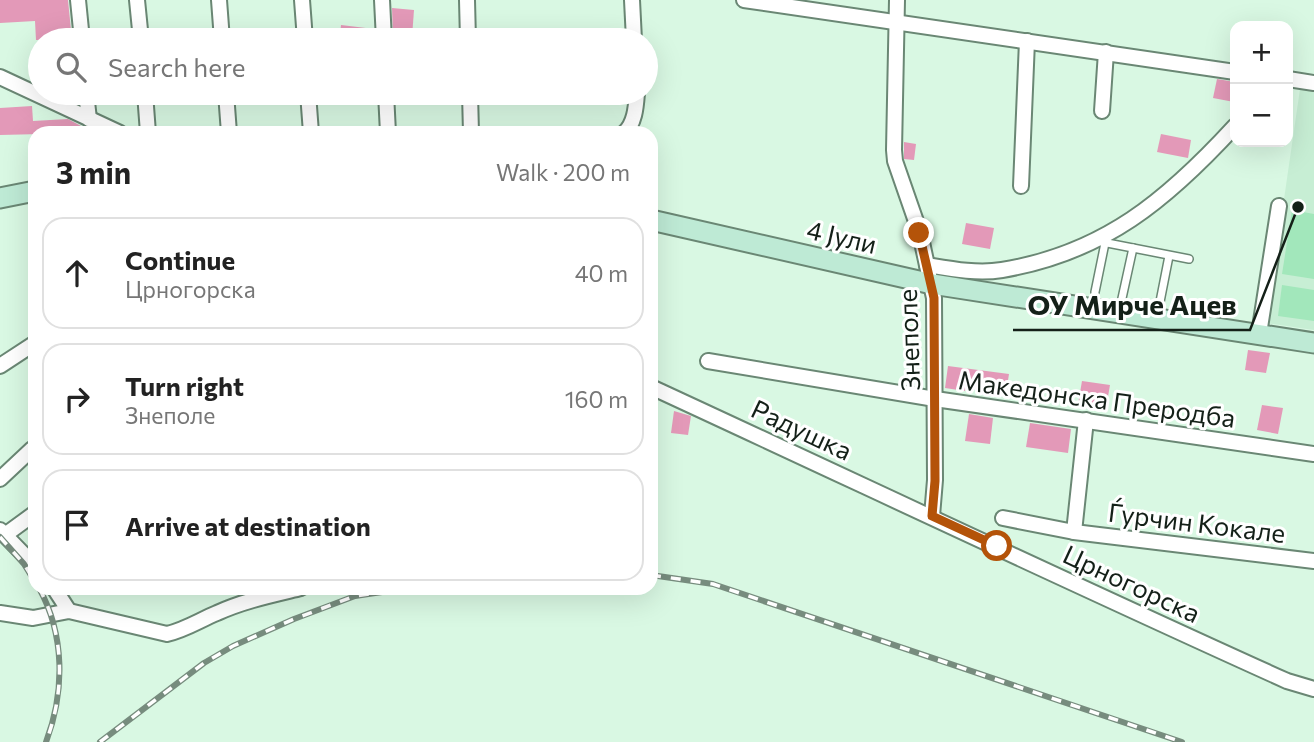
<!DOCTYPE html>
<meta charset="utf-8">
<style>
body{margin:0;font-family:Commissioner,sans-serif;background:#f6f6f6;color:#222}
.controls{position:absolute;right:21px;top:21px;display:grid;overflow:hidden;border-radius:14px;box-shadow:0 7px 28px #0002}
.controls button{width:63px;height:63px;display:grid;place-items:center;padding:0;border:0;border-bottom:2px solid #e0e0e0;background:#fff;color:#222;font:35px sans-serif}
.stop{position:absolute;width:21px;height:21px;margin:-16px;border:5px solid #b45309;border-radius:50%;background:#fff}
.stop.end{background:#b45309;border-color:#fff;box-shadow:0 2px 7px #0008}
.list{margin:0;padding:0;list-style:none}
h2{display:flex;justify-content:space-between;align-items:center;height:91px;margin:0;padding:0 28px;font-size:30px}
h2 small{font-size:23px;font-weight:400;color:#767676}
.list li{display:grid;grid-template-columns:46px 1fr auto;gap:21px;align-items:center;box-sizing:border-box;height:112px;margin:0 14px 14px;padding:0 14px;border:2px solid #e0e0e0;border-radius:21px}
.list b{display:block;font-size:26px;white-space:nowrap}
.list p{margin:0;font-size:23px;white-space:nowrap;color:#767676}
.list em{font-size:23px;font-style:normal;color:#767676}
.icon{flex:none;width:38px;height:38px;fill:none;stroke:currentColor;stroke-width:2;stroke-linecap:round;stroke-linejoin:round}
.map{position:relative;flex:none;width:1314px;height:742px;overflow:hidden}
.search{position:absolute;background:#fff;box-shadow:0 7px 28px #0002;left:28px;top:28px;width:630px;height:77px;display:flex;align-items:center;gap:18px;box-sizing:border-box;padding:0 24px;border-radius:38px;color:#767676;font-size:26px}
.panel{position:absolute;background:#fff;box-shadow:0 7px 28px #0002;left:28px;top:126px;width:630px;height:469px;border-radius:21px}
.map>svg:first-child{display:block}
</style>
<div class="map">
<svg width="1314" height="742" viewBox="0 0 1314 742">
<rect width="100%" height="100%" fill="#d9f8e3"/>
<polygon fill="#c7eed4" points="1300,89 1314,91 1314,330 1266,323"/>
<g fill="#a2e7bb">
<polygon points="1292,210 1314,214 1314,279 1282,274"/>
<polygon points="1282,285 1314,290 1314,321 1278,316"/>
</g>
<g fill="#e399b8">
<polygon points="0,0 68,0 72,40 36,40 35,21 0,23"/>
<polygon points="392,8 414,10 412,37 393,36"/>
<polygon points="341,25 374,29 374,40 340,35"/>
<polygon points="1217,79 1235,82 1234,102 1213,98"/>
<polygon points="32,106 33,121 68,119 81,126 82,133 0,135 0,108"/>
<polygon points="1161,134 1191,140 1188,158 1157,152"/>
<polygon points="904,142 916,144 914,160 904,159"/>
<polygon points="966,223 994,228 990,249 962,244"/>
<polygon points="1248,350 1270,353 1266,373 1245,370"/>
<polygon points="948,366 1009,374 1006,393 965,386 965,391 945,388"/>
<polygon points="1082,381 1110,385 1106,408 1078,404"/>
<polygon points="1262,405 1283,408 1278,434 1257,430"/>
<polygon points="674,411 691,416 688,435 671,433"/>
<polygon points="969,414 993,418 990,444 965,441"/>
<polygon points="1030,423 1071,429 1068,453 1026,447"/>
</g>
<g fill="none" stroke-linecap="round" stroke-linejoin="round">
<defs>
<g id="lane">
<polyline points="1097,241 1189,259"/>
<polyline points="1095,292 1105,243"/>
<polyline points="1119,312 1133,248"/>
<polyline points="1157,317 1169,256"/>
</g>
<g id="street">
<polyline points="78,0 82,40"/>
<polyline points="137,0 141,40"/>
<polyline points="219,0 222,40"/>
<polyline points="302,0 305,40"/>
<polyline points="382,0 384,40"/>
<polyline points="467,0 468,40"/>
<polyline points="632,0 634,40"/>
<polyline points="744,0 1235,72"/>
<polyline points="897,0 894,150 895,161 920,233 934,298 935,480 932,516"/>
<polyline points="0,77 120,133"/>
<polyline points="1288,79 1314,83"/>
<polyline points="86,93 89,119"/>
<polyline points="145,93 148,133"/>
<polyline points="226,93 229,133"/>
<polyline points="308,93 311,133"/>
<polyline points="386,93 388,133"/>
<polyline points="470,93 471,133"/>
<polyline points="1102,111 1106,52"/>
<path d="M624,133C635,124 636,106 637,93"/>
<polyline points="1021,186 1027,41"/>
<path d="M927,265C951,269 977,274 1002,270C1104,253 1167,200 1235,126"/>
<polyline points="1259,334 1279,206"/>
<polyline points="708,361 935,399 1314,454"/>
<polyline points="0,366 35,343"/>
<path d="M651,387C863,485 1074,585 1287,681L1314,689"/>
<polyline points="0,479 32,449"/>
<polyline points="1003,518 1074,532 1314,561"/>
<polyline points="0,530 35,566"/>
<polyline points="1074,532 1086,420"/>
<polyline points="5,535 35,513"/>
<polyline points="54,588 69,611"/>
<path d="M0,613L33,618L69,611L167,634C185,630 200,620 217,613C243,601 272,595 301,588"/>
</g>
<g id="secondary">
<polyline points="0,198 35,191"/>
<polyline points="651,220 932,284 1314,343"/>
</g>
</defs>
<use href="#lane" stroke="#6a8774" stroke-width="10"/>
<use href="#street" stroke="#6a8774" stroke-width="18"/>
<use href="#secondary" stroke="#6a8774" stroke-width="23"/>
<use href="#lane" stroke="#fff" stroke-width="7"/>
<use href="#street" stroke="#fff" stroke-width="14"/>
<use href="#secondary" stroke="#beead5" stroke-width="19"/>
<defs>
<g id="rail">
<polyline points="0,537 24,564 35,582"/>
<polyline points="651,575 713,584 1182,742"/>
<path d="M39,588C65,635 65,692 46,742"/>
<polyline points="100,742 204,663 233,646 294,619 355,596 409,588"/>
</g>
</defs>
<use href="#rail" stroke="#778c7e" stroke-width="6"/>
<use href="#rail" stroke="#fff" stroke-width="3.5" stroke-dasharray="10" stroke-linecap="butt"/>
</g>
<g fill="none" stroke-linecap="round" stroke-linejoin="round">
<polyline stroke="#b45309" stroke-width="9" points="919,233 934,298 935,481 932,516 997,546"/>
</g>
<g text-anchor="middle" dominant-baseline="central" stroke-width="6" stroke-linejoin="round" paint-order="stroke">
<g font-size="26" fill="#142018" stroke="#fff">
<text transform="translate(842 236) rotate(13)">4 Јули</text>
<text transform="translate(908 340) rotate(-92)">Знеполе</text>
<text transform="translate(1097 398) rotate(8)">Македонска Преродба</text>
<text transform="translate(802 429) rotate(25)">Радушка</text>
<text transform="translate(1197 522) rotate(7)">Ѓурчин Кокале</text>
<text transform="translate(1132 583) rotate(25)">Црногорска</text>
</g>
</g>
<path fill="none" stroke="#142018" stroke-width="2.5" d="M1298 207L1250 330H1013"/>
<circle fill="#142018" stroke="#fff" stroke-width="2.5" cx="1298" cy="207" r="7"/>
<g font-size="28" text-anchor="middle" font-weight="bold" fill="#142018" stroke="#fff" stroke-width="6" stroke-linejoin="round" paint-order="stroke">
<text x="1132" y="315">ОУ Мирче Ацев</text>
</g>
</svg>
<div class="controls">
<button>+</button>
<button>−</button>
</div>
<div class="stop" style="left:997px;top:546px"></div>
<div class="stop end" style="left:919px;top:233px"></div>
<div class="search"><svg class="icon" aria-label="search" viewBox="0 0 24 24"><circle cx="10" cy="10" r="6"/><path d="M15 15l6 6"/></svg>Search here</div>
<section class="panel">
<h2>3 min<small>Walk · 200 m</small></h2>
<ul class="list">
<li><svg class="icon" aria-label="ahead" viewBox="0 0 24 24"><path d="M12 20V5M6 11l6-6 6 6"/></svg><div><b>Continue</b><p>Црногорска</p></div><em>40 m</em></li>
<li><svg class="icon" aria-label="right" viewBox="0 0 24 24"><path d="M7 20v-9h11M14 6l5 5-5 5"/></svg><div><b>Turn right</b><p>Знеполе</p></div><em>160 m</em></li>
<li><svg class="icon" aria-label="arrive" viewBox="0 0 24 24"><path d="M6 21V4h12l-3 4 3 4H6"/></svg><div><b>Arrive at destination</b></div></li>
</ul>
</section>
</div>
